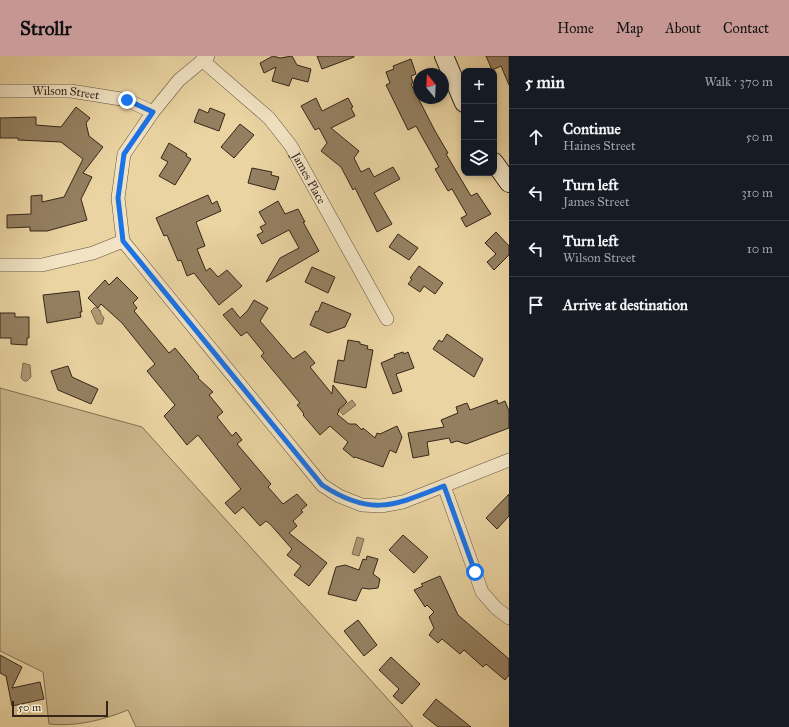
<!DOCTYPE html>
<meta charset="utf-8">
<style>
body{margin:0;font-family:"IM FELL Great Primer",serif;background:#242831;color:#f1f3f6}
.controls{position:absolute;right:12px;top:12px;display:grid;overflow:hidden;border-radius:8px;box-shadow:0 2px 6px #0003}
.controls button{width:36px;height:36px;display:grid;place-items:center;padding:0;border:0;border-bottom:1px solid #363941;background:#171b24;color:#f1f3f6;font:20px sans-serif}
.compass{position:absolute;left:413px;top:12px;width:36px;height:36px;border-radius:50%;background:#171b24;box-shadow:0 2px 6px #0003;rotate:342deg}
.scale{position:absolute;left:12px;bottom:10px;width:96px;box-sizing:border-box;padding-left:4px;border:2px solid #36261a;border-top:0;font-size:11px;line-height:14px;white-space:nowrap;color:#36261a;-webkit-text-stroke:3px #f1e3c3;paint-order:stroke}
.stop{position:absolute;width:12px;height:12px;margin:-9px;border:3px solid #1a73e8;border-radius:50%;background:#fff}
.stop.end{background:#1a73e8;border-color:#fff;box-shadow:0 1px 4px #0008}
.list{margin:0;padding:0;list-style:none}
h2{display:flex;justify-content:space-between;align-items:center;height:52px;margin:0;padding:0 16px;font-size:17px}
h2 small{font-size:13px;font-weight:400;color:#9ea1a6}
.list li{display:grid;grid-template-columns:26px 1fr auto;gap:12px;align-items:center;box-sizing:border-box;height:56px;padding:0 16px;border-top:1px solid #363941}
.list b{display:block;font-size:15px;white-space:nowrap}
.list p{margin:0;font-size:13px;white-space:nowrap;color:#9ea1a6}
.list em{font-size:13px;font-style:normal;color:#9ea1a6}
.icon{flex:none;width:22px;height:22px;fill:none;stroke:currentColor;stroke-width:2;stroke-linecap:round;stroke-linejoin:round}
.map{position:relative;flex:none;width:509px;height:671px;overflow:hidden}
header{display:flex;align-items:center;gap:24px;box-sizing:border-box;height:56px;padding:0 20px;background:#c59692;color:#111}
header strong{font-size:19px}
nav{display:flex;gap:22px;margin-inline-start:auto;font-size:14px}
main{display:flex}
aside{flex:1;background:#171b24}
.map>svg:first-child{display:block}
</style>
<header>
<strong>Strollr</strong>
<nav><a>Home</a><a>Map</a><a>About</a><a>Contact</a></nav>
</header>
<main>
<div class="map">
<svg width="509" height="671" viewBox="0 0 509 671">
<rect width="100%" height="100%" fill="#ead4a2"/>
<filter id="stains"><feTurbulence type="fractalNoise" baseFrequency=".005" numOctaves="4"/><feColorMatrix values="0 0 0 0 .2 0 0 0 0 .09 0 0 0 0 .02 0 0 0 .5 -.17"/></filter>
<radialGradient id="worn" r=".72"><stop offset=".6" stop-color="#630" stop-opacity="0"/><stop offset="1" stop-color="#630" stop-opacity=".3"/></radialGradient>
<path fill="#cbb68b" stroke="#806e52" d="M0,332L142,371L413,671H136L128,654C103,664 76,671 49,668L43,616L0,595Z"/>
<g fill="#ad9974" stroke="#7d6b50">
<polygon points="95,251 100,254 101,258 104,262 102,268 97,268 91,255"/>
<polygon points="23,307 30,309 31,321 27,325 24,325 21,322"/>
<polygon points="352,344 356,349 343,359 339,354"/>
<polygon points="357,481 364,483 359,500 352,498"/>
</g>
<g fill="#948061" stroke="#36261a">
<polygon points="273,0 280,2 292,0 297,9 311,13 308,26 292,22 289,30 272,25 276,11 264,17 260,7"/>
<polygon points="317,0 354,0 354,1 322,13"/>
<polygon points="486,0 509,0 509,29 501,10 492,14"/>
<polygon points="411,3 416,18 411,20 413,27 411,28 435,75 448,97 446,98 471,140 477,137 491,158 466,171 461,162 467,159 452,133 448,135 435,113 439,111 416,70 408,74 386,29 390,27 386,16 394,13 393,10"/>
<polygon points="316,42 322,55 348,42 353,51 351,52 355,60 331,72 359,95 354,102 361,116 369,112 374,121 393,111 400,123 374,137 392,168 377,176 355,132 353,134 341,111 321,95 327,87 319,72 315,74 301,50"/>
<polygon points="76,51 90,62 86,67 89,80 103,91 83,117 92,121 81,143 87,164 47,175 30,175 30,171 7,172 7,159 31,158 31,140 42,139 42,146 64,141 83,103 61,86 18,84 18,82 0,82 0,62 36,61 36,69 61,71"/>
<polygon points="210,52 225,58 219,75 194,66 199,53 208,57"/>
<polygon points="240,68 254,79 234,102 221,91"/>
<polygon points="169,87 187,98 186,100 191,103 175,129 159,120 168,106 161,102"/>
<polygon points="252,112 272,116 271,119 279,121 275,134 248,127"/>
<polygon points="208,139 212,148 217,145 221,155 196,166 205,190 197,193 206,215 210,212 218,221 227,214 242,230 219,249 194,217 187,220 181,204 178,205 167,179 164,180 156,162"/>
<polygon points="278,145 285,158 298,153 305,166 303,166 319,195 266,226 280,202 299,192 289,174 262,188 257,179 263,176 260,171 266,168 259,156"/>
<polygon points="496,176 509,190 509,199 494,214 487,206 496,198 485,187"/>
<polygon points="398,178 418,192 409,204 389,191"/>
<polygon points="419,210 443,227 435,238 424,230 420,236 408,228 412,223 410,222"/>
<polygon points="312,211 335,221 328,237 305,226"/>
<polygon points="117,221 138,242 133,247 137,252 134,255 169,297 175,292 199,321 198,322 213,336 209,339 223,356 217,361 232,380 236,376 242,384 237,388 271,428 268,431 283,448 297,438 307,449 301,454 303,456 293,465 297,470 289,477 327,507 309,530 294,519 301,510 287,499 292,493 270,468 266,465 260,470 243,451 235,458 225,447 241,433 198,379 187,389 164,360 175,349 147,315 155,308 122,267 101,248 98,252 88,242 105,224 109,229"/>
<polygon points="79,235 82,256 80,256 81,261 47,267 43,239"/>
<polygon points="254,244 268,252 260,265 293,303 305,295 315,307 310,311 332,338 333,329 347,346 338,354 339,356 337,358 349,368 356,368 362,374 363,372 375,382 377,377 380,378 397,370 402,381 396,397 390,394 383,411 355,401 354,402 343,393 348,386 330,370 320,379 303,359 304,358 297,349 300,347 261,300 264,297 247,276 241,280 223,259 232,252 240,262 248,254"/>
<polygon points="322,246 351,258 345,271 328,277 310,269 316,255 318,256"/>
<polygon points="0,257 15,257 15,261 29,261 29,282 27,282 27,289 11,288 11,282 0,282"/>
<polygon points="447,278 483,303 474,321 433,293 439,284 442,286"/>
<polygon points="348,284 360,286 360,288 368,290 367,293 373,294 366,332 334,326 338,304 344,305"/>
<polygon points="403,296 404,298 408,296 414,312 396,318 402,335 393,338 381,307 395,301 394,299"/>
<polygon points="68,310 72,321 98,333 91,348 58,334 51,315"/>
<polygon points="497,344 498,348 505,345 509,355 509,372 466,388 457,385 451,387 449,382 427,386 429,399 413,402 408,377 444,371 441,364 458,357 456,351 467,347 470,354"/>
<polygon points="509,438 509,460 497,473 486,462"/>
<polygon points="403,479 428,501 414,517 389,494"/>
<polygon points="367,500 378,503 373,518 380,523 378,532 369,533 362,532 356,545 328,538 336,511 345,509 359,514 363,503 366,504"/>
<polygon points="440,520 458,559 509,603 509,619 505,624 486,608 483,611 464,594 460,598 442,583 438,587 429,579 434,572 429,561 434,556 427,549 425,551 414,534 423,530 421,528"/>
<polygon points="358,564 377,589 364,600 344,575"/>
<polygon points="0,599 22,611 12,632 40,626 44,643 12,650 6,620 0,617"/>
<polygon points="391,601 420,628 402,648 393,640 399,633 379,614"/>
<polygon points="436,643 471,671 438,671 423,659"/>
</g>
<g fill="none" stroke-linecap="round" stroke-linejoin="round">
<defs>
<g id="minor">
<polyline points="208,0 179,24 153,56 124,98 118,142 123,185 322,429 339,440 362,449 381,450 403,446 509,404"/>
<path id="s1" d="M202,4L269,62L291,90L387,263"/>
<path id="s2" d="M0,35H71L127,44L153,56"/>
<polyline points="0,209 42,209 93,197 123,185"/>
<polyline points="444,430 482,536 496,552 509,562"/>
</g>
<g id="secondary">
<polyline points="444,0 464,47"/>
<polyline points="494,106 509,127"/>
</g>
</defs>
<use href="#minor" stroke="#63523c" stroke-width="14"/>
<use href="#secondary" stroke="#36261a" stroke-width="20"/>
<use href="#minor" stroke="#f1e3c3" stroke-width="13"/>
<use href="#secondary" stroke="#f1e3c3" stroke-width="18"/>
</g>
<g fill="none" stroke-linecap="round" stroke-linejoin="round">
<path stroke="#1a73e8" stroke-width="5" d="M127,44L153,56L124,98L118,142L123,185L322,429C371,461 393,450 444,430L475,516"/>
</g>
<g text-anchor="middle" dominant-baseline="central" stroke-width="3" stroke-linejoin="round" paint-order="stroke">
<g font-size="12" fill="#36261a" stroke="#f1e3c3">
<text stroke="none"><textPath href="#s2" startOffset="66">Wilson Street</textPath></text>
<text stroke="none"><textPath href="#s1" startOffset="161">James Place</textPath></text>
</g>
</g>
<rect width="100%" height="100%" filter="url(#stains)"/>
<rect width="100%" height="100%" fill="url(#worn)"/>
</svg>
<div class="controls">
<button>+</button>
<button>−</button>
<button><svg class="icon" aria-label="layers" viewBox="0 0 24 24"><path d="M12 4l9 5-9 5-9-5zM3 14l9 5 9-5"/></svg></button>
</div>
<svg class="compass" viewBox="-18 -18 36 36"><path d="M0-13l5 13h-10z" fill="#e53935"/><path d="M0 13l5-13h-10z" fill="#9ea1a6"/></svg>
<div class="scale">50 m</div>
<div class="stop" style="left:475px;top:516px"></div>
<div class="stop end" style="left:127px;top:44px"></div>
</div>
<aside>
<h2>5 min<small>Walk · 370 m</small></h2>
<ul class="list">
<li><svg class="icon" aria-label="ahead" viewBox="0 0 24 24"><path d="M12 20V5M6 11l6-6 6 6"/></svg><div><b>Continue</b><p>Haines Street</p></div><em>50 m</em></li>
<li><svg class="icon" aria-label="left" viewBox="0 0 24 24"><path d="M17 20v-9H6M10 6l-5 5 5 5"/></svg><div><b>Turn left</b><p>James Street</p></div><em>310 m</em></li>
<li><svg class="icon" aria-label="left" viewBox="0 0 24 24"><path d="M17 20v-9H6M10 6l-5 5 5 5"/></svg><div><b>Turn left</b><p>Wilson Street</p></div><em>10 m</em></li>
<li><svg class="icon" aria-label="arrive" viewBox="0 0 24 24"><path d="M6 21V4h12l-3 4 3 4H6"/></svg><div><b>Arrive at destination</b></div></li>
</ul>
</aside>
</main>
